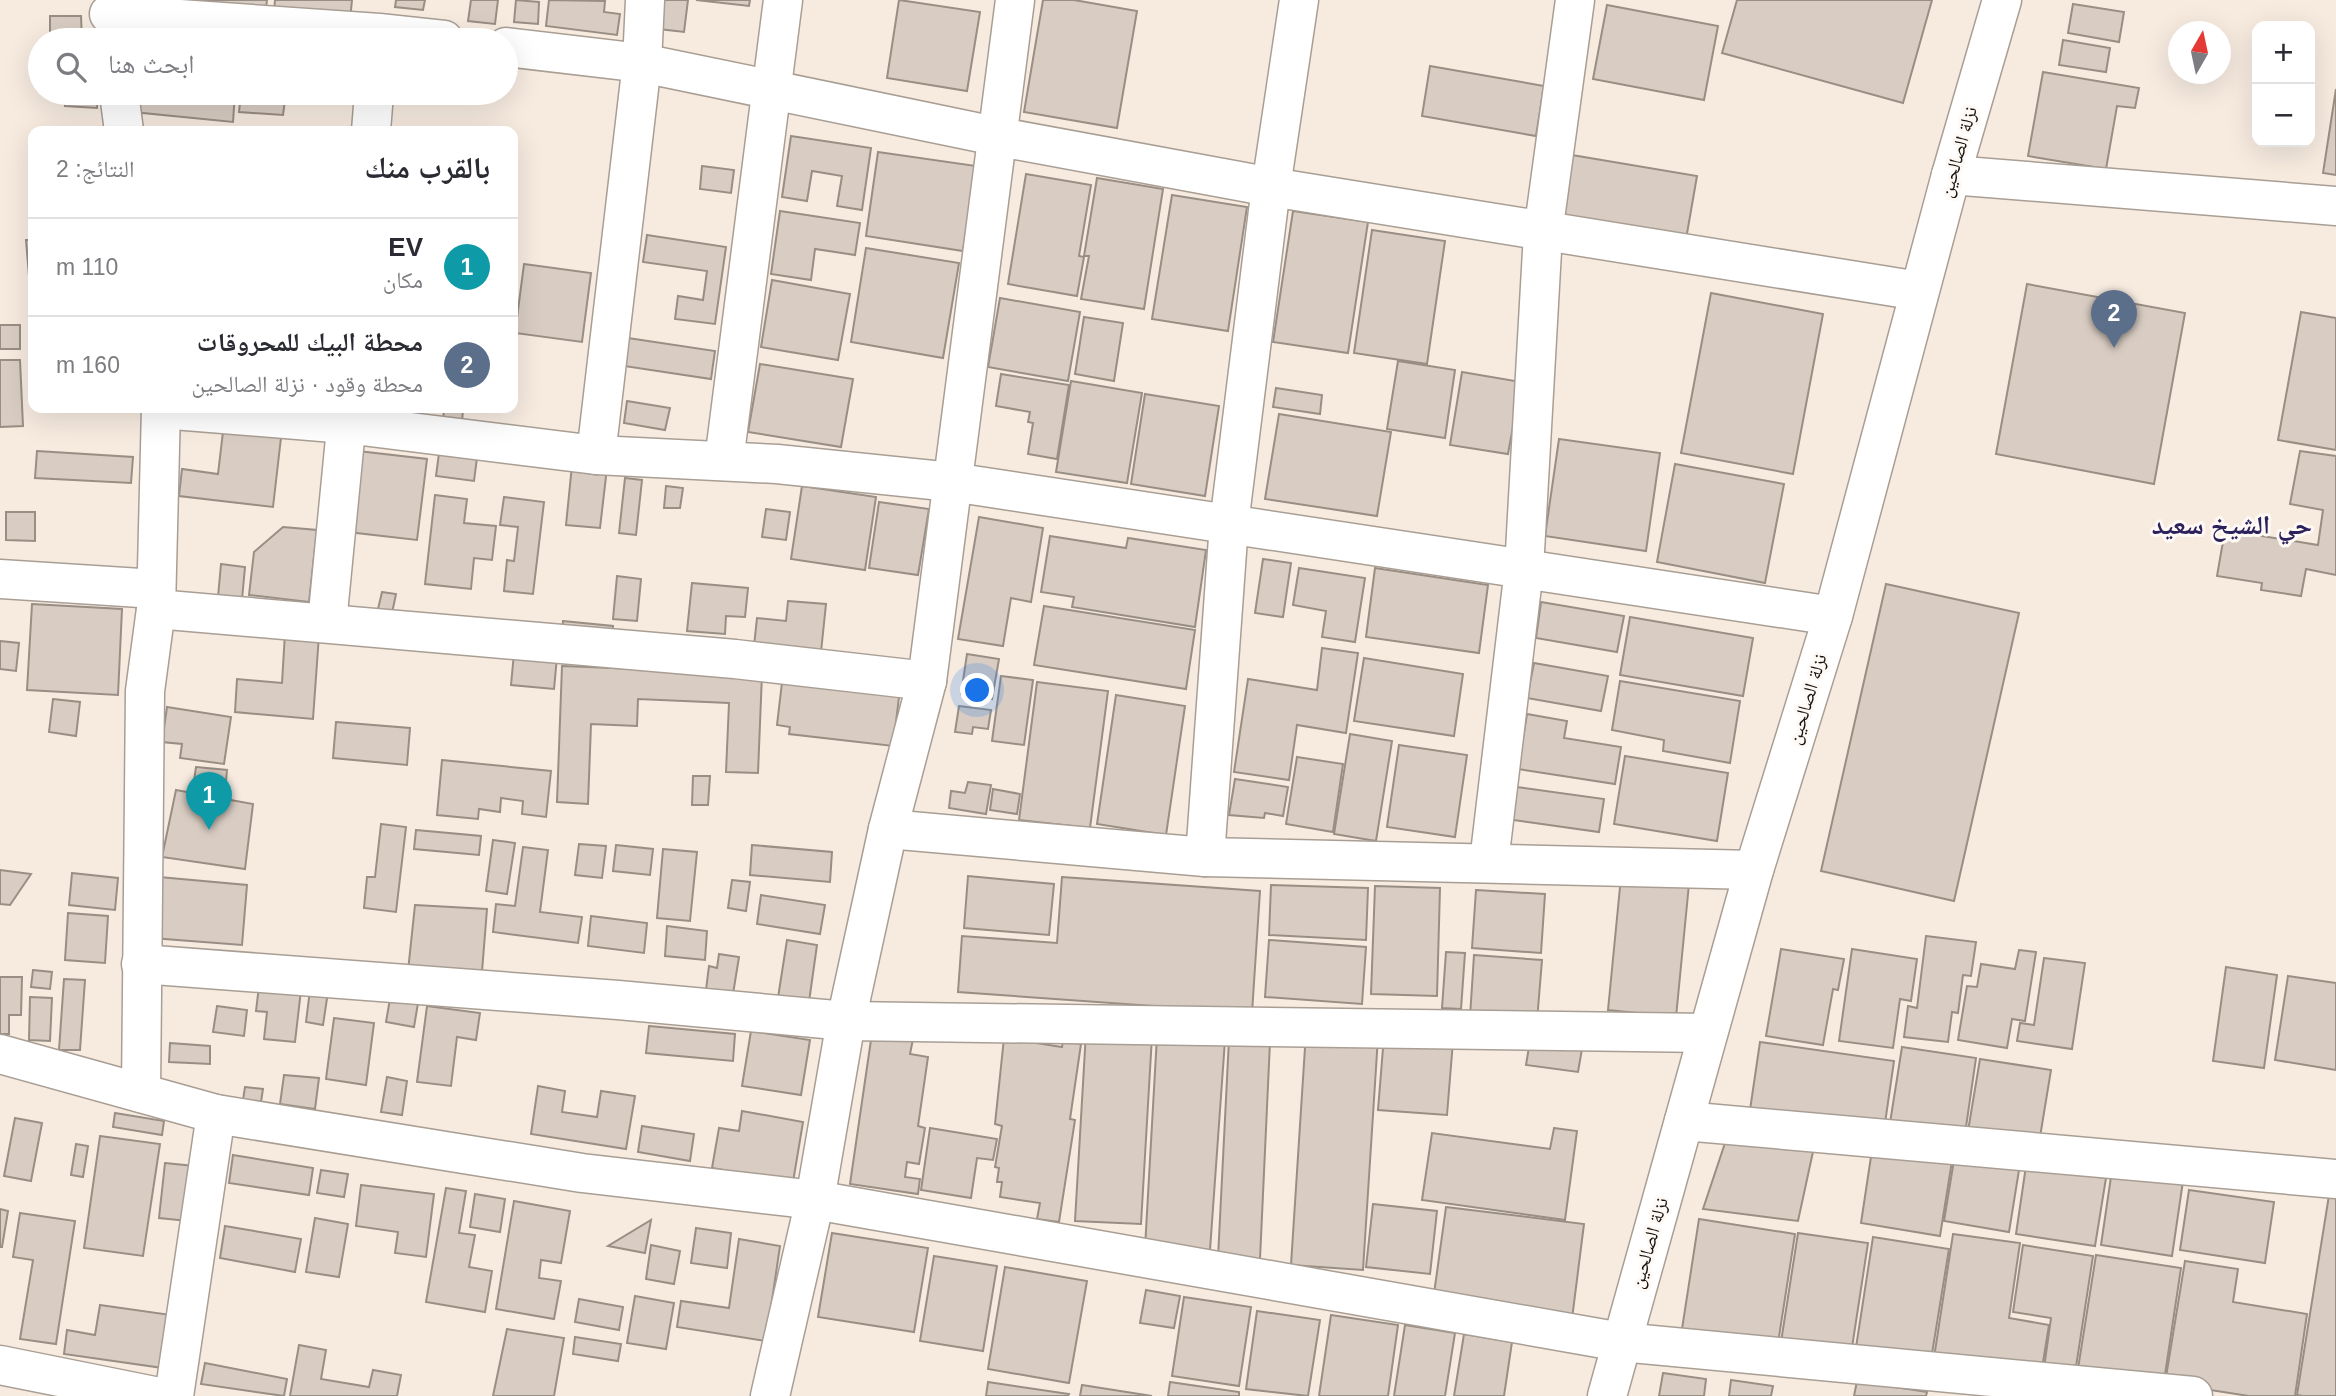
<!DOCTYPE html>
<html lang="ar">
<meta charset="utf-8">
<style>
body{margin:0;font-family:Helvetica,"Noto Naskh Arabic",sans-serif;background:#f7f7f7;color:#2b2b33;direction:rtl}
.controls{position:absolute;right:21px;top:21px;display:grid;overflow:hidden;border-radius:14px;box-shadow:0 7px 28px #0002}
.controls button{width:63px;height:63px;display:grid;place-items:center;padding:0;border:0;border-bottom:2px solid #e1e1e2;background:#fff;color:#2b2b33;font:35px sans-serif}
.compass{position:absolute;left:2168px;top:21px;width:63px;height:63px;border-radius:50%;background:#fff;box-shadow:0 7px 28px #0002;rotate:9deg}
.you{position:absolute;left:978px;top:691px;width:24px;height:24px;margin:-18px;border:5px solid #fff;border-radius:50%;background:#1a73e8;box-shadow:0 0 0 10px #1a73e833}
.badge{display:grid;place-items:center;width:46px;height:46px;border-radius:50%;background:#b45309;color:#fff;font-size:23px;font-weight:700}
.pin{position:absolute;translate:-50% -58px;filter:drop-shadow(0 2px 4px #0008)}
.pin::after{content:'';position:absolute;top:37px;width:24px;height:21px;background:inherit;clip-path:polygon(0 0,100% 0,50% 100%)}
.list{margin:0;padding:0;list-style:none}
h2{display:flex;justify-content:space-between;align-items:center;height:91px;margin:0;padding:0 28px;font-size:30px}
h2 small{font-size:23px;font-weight:400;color:#7c7c81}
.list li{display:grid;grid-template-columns:46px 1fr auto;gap:21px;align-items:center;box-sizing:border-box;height:98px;padding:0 28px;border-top:2px solid #e1e1e2}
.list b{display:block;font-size:26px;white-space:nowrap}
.list p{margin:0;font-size:23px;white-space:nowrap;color:#7c7c81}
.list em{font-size:23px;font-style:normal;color:#7c7c81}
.icon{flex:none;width:38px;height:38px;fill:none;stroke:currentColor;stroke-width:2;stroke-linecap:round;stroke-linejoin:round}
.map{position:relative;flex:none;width:2336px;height:1396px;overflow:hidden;direction:ltr}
.search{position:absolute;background:#fff;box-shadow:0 7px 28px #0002;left:28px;top:28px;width:490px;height:77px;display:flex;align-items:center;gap:18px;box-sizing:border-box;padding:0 24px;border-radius:38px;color:#7c7c81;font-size:26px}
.panel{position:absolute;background:#fff;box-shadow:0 7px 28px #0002;left:28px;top:126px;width:490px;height:287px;border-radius:14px;direction:rtl}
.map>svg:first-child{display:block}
</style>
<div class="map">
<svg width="2336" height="1396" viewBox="0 0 2336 1396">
<rect width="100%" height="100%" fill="#f7ebe0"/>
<g fill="#d9cdc3" stroke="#998e84" stroke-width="2">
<polygon points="192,0 267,0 266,8"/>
<polygon points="275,0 352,0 350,20 274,12"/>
<polygon points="396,0 425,0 423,10 395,7"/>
<polygon points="471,0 498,0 495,24 468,21"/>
<polygon points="516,0 539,2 538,24 514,22"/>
<polygon points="549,0 605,1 604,12 620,14 617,35 546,26"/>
<polygon points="662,0 688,0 684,32 659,29"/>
<polygon points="696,0 750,0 749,6"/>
<polygon points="899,0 980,12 967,91 887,78"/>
<polygon points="1043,0 1074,0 1137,11 1117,128 1024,112"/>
<polygon points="1737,0 1932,0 1903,103 1722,53"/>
<polygon points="2073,4 2124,12 2119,42 2068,33"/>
<polygon points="1607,5 1718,26 1704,100 1593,79"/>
<polygon points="50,16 81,16 82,40 50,40"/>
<polygon points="141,27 182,32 181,40 139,40"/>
<polygon points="2063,40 2110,48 2106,72 2059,65"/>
<polygon points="1430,66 1544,86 1536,136 1422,116"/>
<polygon points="2043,72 2139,88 2135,108 2117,106 2106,169 2028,156"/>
<polygon points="2336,89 2336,175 2323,173"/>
<polygon points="66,93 98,93 97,108 65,106"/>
<polygon points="134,93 235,93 233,122 133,112"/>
<polygon points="241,93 286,93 283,115 239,112"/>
<polygon points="791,136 871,148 862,210 837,206 842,176 812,171 807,201 782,197"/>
<polygon points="878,152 976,166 963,251 866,236"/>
<polygon points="1572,155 1697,176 1685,245 1560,224"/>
<polygon points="702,166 734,170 731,193 700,189"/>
<polygon points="1026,174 1091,185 1079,256 1084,257 1077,296 1008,284"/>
<polygon points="1097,178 1163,189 1144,309 1081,299 1089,256 1084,256"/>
<polygon points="1172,195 1247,207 1228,331 1152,319"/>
<polygon points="780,211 860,223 855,255 815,249 811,280 771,274"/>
<polygon points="1293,211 1368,222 1348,353 1273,342"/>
<polygon points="1372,230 1445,241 1427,364 1354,353"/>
<polygon points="647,235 726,247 715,324 675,319 678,296 703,300 707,271 643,262"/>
<polygon points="26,240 33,240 33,288 30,288"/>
<polygon points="866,248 959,263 943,358 851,342"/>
<polygon points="524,264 591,273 582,342 515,333"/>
<polygon points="772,280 850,294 838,360 761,347"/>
<polygon points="2027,284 2185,313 2154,484 1996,454"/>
<polygon points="1711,293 1823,314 1793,474 1681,453"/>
<polygon points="1000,298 1080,312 1068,381 988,367"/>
<polygon points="2301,312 2336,318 2336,450 2278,440"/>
<polygon points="1084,317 1123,323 1114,381 1075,374"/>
<rect x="0" y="325" width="20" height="24"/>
<polygon points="628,338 715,351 711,379 624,366"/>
<polygon points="0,360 20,360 23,426 0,427"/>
<polygon points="1398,361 1455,370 1445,438 1387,429"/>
<polygon points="760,364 853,379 841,447 748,432"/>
<polygon points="1462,372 1521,382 1508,454 1450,445"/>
<polygon points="1001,374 1069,385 1057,459 1028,454 1033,423 1028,422 1030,412 996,406"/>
<polygon points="1071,381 1142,393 1127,483 1056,472"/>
<polygon points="1276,388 1322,395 1320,414 1273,407"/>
<polygon points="1145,394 1219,406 1205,496 1131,484"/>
<polygon points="627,401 670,408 665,430 624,423"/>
<polygon points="444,408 463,408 462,424 443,422"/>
<polygon points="1279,414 1391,432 1377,516 1265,499"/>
<polygon points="224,423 282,429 273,507 179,496 182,469 218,474"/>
<polygon points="1559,439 1660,453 1646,551 1545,536"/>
<polygon points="37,451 133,457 131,483 35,478"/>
<polygon points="358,451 427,459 417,540 348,532"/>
<polygon points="2300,451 2336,456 2336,575 2306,569 2301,596 2261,590 2262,583 2217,576 2225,530 2318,545 2323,510 2290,504"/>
<polygon points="439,453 477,458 474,481 436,476"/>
<polygon points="1675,464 1784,484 1765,583 1657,562"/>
<polygon points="572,465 607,468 600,528 566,525"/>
<polygon points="625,478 642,480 636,535 619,533"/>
<polygon points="666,486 683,488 680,508 664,508"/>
<polygon points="802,486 876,497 865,570 791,559"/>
<polygon points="435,495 467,499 464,523 496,526 492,560 474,558 471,589 425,584"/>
<polygon points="504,497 544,502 533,594 504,591 507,560 514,561 518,527 500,525"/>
<polygon points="879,502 929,509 918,575 869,568"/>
<polygon points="766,509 790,512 786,540 762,537"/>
<polygon points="6,512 35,512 35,541 6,540"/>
<polygon points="979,517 1043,528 1031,602 1011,598 1003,646 958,639"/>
<polygon points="283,527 317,530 309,602 249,595 254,552"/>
<polygon points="1050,536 1126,548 1128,538 1206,550 1195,627 1072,607 1074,597 1041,592"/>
<polygon points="1263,559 1291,563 1283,617 1255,613"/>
<polygon points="221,564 245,567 241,610 217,608"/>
<polygon points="1299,568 1365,578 1355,642 1322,637 1326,611 1293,605"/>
<polygon points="1375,568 1488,585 1479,653 1366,637"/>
<polygon points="617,576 641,579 637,621 613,619"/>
<polygon points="692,583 748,588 745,617 726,616 725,634 687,631"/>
<polygon points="1886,584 2019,613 1954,901 1821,871"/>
<polygon points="382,592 396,594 392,613 378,609"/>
<polygon points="788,601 826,604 821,652 754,646 757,618 786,621"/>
<polygon points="1541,602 1624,616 1617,652 1536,638"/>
<polygon points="32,604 122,609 118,695 27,690"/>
<polygon points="1044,606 1195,630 1186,689 1034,665"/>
<polygon points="1630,617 1753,638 1743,696 1620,675"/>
<polygon points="563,621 613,626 612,640 562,635"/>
<polygon points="285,633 319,635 313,719 235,712 237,679 282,683"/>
<polygon points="0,641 19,643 16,671 0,669"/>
<polygon points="1322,648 1358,653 1346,733 1297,725 1289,780 1234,772 1248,679 1317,690"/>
<polygon points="514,653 557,657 554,689 511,685"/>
<polygon points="967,654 999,659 992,699 961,694"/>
<polygon points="1364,658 1463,674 1454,736 1354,721"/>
<polygon points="1534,663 1608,676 1601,711 1527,698"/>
<polygon points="562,666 762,674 758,773 726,772 729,703 638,699 637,726 591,724 588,804 557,802"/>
<polygon points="783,674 900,689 893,746 789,734 790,727 777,725"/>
<polygon points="1001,676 1033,680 1024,745 992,741"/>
<polygon points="1620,681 1740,701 1730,763 1663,751 1664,740 1612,730"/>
<polygon points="1037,682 1108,691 1090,828 1019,820"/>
<polygon points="1116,695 1185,706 1166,835 1097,824"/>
<polygon points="53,699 80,702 76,736 49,732"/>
<polygon points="959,706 991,710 988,729 973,727 972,734 955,732"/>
<polygon points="167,707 231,717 224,764 180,758 182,744 162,742"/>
<polygon points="1527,714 1567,721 1564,738 1621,747 1615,784 1518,769"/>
<polygon points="336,722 410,728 407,765 333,758"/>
<polygon points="1350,734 1392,741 1376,841 1334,834"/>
<polygon points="1399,745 1467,755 1455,837 1387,827"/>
<polygon points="1625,756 1728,773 1717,841 1614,824"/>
<polygon points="1297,757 1343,764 1333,832 1286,824"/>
<polygon points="442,760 551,771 546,817 522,814 523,801 501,798 500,812 479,809 478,819 437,815"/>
<polygon points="196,767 227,770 225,792 193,788"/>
<polygon points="693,776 710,776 708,805 692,805"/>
<polygon points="1235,779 1288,787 1283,816 1265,813 1264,818 1229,815"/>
<polygon points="968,782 991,785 986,814 949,808 951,791 965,793"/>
<polygon points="1517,787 1604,799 1599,832 1513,820"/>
<polygon points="993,789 1020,794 1017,814 990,810"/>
<polygon points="176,790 253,804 245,869 162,857"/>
<polygon points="381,824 406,827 396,912 364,908 367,877 375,877"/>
<polygon points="416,830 481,836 479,855 414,849"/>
<polygon points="493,840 515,843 507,894 486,891"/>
<polygon points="579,844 606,846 602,878 575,875"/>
<polygon points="616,845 653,849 650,875 613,871"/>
<polygon points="752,845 832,852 830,882 750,875"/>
<polygon points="523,847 548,850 540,912 582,917 578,943 493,932 496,904 515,906"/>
<polygon points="663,849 697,852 690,921 657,918"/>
<polygon points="0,870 31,874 10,905 0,904"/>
<polygon points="72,873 118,878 115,910 69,905"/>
<polygon points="968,876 1054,884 1049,935 964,928"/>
<polygon points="159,877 247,885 242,945 152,938"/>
<polygon points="1062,877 1260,891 1252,1013 958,992 962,936 1057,943"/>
<polygon points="1621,877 1689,884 1676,1017 1608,1010"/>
<polygon points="732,880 750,882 746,911 728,908"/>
<polygon points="1271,885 1368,888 1366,940 1269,935"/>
<polygon points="1375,886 1440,888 1437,996 1371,994"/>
<polygon points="1476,890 1545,894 1541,953 1472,948"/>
<polygon points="761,895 825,905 820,934 757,924"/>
<polygon points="415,905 487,909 481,984 408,971"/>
<polygon points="68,913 108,916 105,963 65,960"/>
<polygon points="591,916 647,923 644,953 588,946"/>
<polygon points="667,926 707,931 705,960 665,956"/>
<polygon points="1926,936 1976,942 1971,976 1963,975 1958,1013 1952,1012 1948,1042 1904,1037 1908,1006 1917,1008"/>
<polygon points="787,940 817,945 808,1009 777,1004"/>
<polygon points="1269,940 1366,947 1362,1004 1265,997"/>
<polygon points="1781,949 1844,959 1838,990 1833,989 1823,1045 1766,1036"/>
<polygon points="1852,949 1917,959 1911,1001 1900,999 1893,1048 1839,1041"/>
<polygon points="2019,950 2036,952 2025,1021 2012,1019 2007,1048 1958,1040 1967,986 1977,987 1981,964 2015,969"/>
<polygon points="1446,952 1465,953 1461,1009 1442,1008"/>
<polygon points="719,954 739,957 733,994 706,990 709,966 717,968"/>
<polygon points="1474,955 1542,960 1537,1021 1470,1017"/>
<polygon points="2044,958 2085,963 2072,1049 2017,1041 2020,1023 2034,1025"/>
<polygon points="2226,967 2277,975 2264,1068 2213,1061"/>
<polygon points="33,970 52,972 50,989 31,987"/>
<polygon points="2288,976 2336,983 2336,1070 2275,1060"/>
<polygon points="0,977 22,977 21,1015 9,1015 9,1034 0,1034"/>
<polygon points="64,979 85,980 80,1050 59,1050"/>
<polygon points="259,986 301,990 295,1042 264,1039 267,1012 256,1011"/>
<polygon points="310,990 328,992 323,1025 306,1022"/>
<polygon points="30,997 52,998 50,1041 29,1040"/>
<polygon points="390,999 418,1003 414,1027 386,1022"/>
<polygon points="217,1006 247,1010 244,1036 213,1032"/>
<polygon points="427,1006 480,1013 476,1040 457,1037 451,1086 417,1082"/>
<polygon points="334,1018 374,1023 366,1085 326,1079"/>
<polygon points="649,1026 735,1034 733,1061 646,1053"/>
<polygon points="751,1031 810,1040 801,1095 742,1086"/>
<polygon points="1086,1032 1152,1036 1141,1224 1075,1221"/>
<polygon points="1306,1032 1378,1037 1363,1270 1291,1265"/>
<polygon points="872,1033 913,1039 910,1054 928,1057 918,1126 925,1128 919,1164 907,1162 905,1177 920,1179 918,1194 850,1184"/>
<polygon points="1531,1035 1583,1043 1578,1072 1526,1065"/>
<polygon points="1157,1036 1225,1040 1210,1250 1145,1248"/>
<polygon points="1384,1036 1453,1041 1447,1115 1378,1110"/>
<polygon points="1004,1038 1062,1047 1063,1041 1081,1044 1070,1119 1075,1120 1059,1222 1037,1219 1040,1203 1000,1197 1002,1182 997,1182 999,1168 995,1167 1002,1126 995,1124"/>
<polygon points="1229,1039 1270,1042 1260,1259 1218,1258"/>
<polygon points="1760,1042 1894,1061 1884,1130 1750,1110"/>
<polygon points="170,1043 210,1046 210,1064 169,1062"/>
<polygon points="1902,1047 1976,1058 1965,1134 1890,1123"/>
<polygon points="1980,1059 2051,1070 2039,1143 1968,1131"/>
<polygon points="284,1075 319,1078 315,1109 280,1104"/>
<polygon points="387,1077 407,1081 402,1115 381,1112"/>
<polygon points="538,1086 565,1091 562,1112 597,1117 601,1091 635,1096 626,1149 531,1134"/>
<polygon points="245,1087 263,1089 261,1102 243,1100"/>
<polygon points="742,1111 803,1122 793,1182 712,1168 719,1128 739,1131"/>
<polygon points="115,1113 164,1121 162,1135 113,1127"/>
<polygon points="15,1118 42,1123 31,1181 4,1176"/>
<polygon points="642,1126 694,1134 690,1161 638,1152"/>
<polygon points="930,1128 997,1139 993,1160 977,1158 971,1198 921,1190"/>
<polygon points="1554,1128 1577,1131 1565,1220 1422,1200 1432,1133 1550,1149"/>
<polygon points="100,1136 160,1144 143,1256 84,1248"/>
<polygon points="1727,1137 1814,1147 1798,1221 1703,1209"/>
<polygon points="76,1144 88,1146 83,1177 71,1175"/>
<polygon points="1872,1150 1952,1161 1940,1236 1861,1223"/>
<polygon points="233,1155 313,1168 309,1195 229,1183"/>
<polygon points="1954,1160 2019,1170 2009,1232 1944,1221"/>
<polygon points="165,1163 194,1166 188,1221 159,1218"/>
<polygon points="2026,1166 2106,1178 2095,1246 2016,1234"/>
<polygon points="321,1170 348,1174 344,1197 317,1193"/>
<polygon points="2112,1170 2183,1181 2172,1256 2101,1245"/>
<polygon points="361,1185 434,1194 426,1257 395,1253 398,1232 356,1226"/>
<polygon points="446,1188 466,1191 459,1233 475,1235 469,1267 492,1271 485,1312 426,1302"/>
<polygon points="2330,1189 2336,1190 2336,1396 2303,1396 2297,1395"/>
<polygon points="2189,1190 2274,1202 2265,1263 2180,1250"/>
<polygon points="475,1194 505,1199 500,1232 470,1227"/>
<polygon points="514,1201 570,1211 561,1263 541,1260 539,1278 561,1281 554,1319 496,1309"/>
<polygon points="1373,1204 1437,1211 1430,1274 1366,1267"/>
<polygon points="1446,1207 1584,1224 1572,1319 1433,1301"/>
<polygon points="0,1209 8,1211 2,1247 0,1247"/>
<polygon points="20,1213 75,1221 56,1344 20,1339 33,1260 13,1257"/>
<polygon points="315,1218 348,1224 339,1277 306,1272"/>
<polygon points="1699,1219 1795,1234 1778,1343 1682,1329"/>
<polygon points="651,1220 645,1253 608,1246"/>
<polygon points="225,1226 301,1239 295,1272 220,1258"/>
<polygon points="696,1228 731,1233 727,1268 691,1263"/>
<polygon points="832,1233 928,1248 914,1332 818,1317"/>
<polygon points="1798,1233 1868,1243 1851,1354 1781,1342"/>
<polygon points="1953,1234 2020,1243 2009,1318 2049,1325 2040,1381 1933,1364"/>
<polygon points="1873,1237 1949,1249 1930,1366 1855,1354"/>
<polygon points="739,1239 780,1246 766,1341 677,1327 681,1301 729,1308"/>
<polygon points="651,1245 680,1251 674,1284 646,1279"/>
<polygon points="2023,1245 2093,1256 2074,1380 2043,1375 2051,1318 2013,1312"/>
<polygon points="2096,1255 2181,1268 2163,1388 2077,1375"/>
<polygon points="934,1256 997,1266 983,1351 920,1341"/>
<polygon points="2185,1261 2238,1269 2233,1302 2307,1314 2295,1396 2249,1396 2165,1383"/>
<polygon points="1005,1267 1087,1281 1069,1383 988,1369"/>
<polygon points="1146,1290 1180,1296 1174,1328 1140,1323"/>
<polygon points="635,1296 674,1303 666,1349 627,1343"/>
<polygon points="1184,1297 1251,1307 1239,1386 1172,1376"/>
<polygon points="579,1299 623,1307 619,1330 575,1322"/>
<polygon points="100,1305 171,1315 163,1368 64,1354 67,1330 95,1335"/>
<polygon points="1257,1311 1320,1320 1308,1396 1246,1389"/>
<polygon points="1331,1315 1398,1325 1388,1396 1319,1396"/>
<polygon points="1405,1325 1455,1333 1445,1396 1394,1396"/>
<polygon points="507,1329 564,1338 554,1396 493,1396"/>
<polygon points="1464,1334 1512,1342 1504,1396 1454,1396"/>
<polygon points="575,1337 621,1344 618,1361 573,1354"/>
<polygon points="299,1345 326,1350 321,1379 369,1387 373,1370 401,1375 397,1396 290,1396"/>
<polygon points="205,1363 287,1379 284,1396 201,1384"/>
<polygon points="1663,1373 1706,1379 1704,1396 1659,1396"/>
<polygon points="1731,1380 1773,1386 1771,1396 1729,1396"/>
<polygon points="1857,1381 1927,1392 1926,1396 1854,1396"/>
<polygon points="988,1382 1069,1394 1068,1396 986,1396"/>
<polygon points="1170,1382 1239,1392 1239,1396 1168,1396"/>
<polygon points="1082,1385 1152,1396 1080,1396"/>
</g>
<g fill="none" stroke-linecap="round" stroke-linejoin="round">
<defs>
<g id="minor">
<polyline points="109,14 379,33 444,40"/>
<polyline points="506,47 642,63 1000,137 1271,187 1919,291"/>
<polyline points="119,93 124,131"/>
<polyline points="371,131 374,93"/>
<polyline points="1951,175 2336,206"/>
<polyline points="161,409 346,424 596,455 777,464 952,482 1833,616"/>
<polyline points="596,455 642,63 645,0"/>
<polyline points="724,461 783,0"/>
<polyline points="0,579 156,589"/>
<polyline points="156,609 735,659 927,681"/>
<polyline points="327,623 348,408"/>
<polyline points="888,829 1205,857 1754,870"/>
<polyline points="1205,857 1229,524 1271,187 1299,0"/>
<polyline points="1489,862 1524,569 1543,233 1575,0"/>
<polyline points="141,964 618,1000 846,1021 1708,1033"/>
<polyline points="0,1054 216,1114 582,1173 815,1200 1621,1342 2193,1396"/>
<polyline points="141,1093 145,691 156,609 161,408"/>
<polyline points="1684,1121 2336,1179"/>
<polyline points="0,1365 154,1396"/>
<polyline points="174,1396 216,1114"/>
<polyline points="770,1396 815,1200 846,1021 888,829 927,681 1015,0"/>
</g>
<polyline id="primary" points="1607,1396 1754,870 1833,616 1951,175 2002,0"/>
</defs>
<use href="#minor" stroke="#a99e94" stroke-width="41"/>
<use href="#primary" stroke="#a99e94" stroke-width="41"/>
<use href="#minor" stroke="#fff" stroke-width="38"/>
<use href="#primary" stroke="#fff" stroke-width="38"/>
</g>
<g text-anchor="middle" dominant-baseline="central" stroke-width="6" stroke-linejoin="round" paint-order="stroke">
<g font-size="19" fill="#16130f" stroke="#fef9f5">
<text transform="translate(1958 152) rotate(-74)">نزلة الصالحين</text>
<text transform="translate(1807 699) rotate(-73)">نزلة الصالحين</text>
<text transform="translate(1649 1243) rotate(-74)">نزلة الصالحين</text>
</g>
<g font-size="26" font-weight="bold" fill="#2c215b" stroke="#fef9f5">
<text x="2232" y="525">حي الشيخ سعيد</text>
</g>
</g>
</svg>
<div class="controls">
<button>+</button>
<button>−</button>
</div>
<svg class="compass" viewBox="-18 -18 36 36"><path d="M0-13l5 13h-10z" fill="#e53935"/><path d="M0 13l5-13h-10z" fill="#7c7c81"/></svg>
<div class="you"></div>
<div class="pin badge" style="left:209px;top:830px;background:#0f9aa8">1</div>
<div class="pin badge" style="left:2114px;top:348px;background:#5c6f8a">2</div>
<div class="search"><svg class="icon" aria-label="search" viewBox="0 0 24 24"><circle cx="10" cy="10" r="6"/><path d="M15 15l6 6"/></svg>ابحث هنا</div>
<section class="panel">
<h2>بالقرب منك<small>النتائج: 2</small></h2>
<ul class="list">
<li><span class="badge" style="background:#0f9aa8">1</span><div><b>EV</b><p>مكان</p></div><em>110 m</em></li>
<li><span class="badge" style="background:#5c6f8a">2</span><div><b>محطة البيك للمحروقات</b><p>محطة وقود · نزلة الصالحين</p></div><em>160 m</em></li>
</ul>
</section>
</div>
